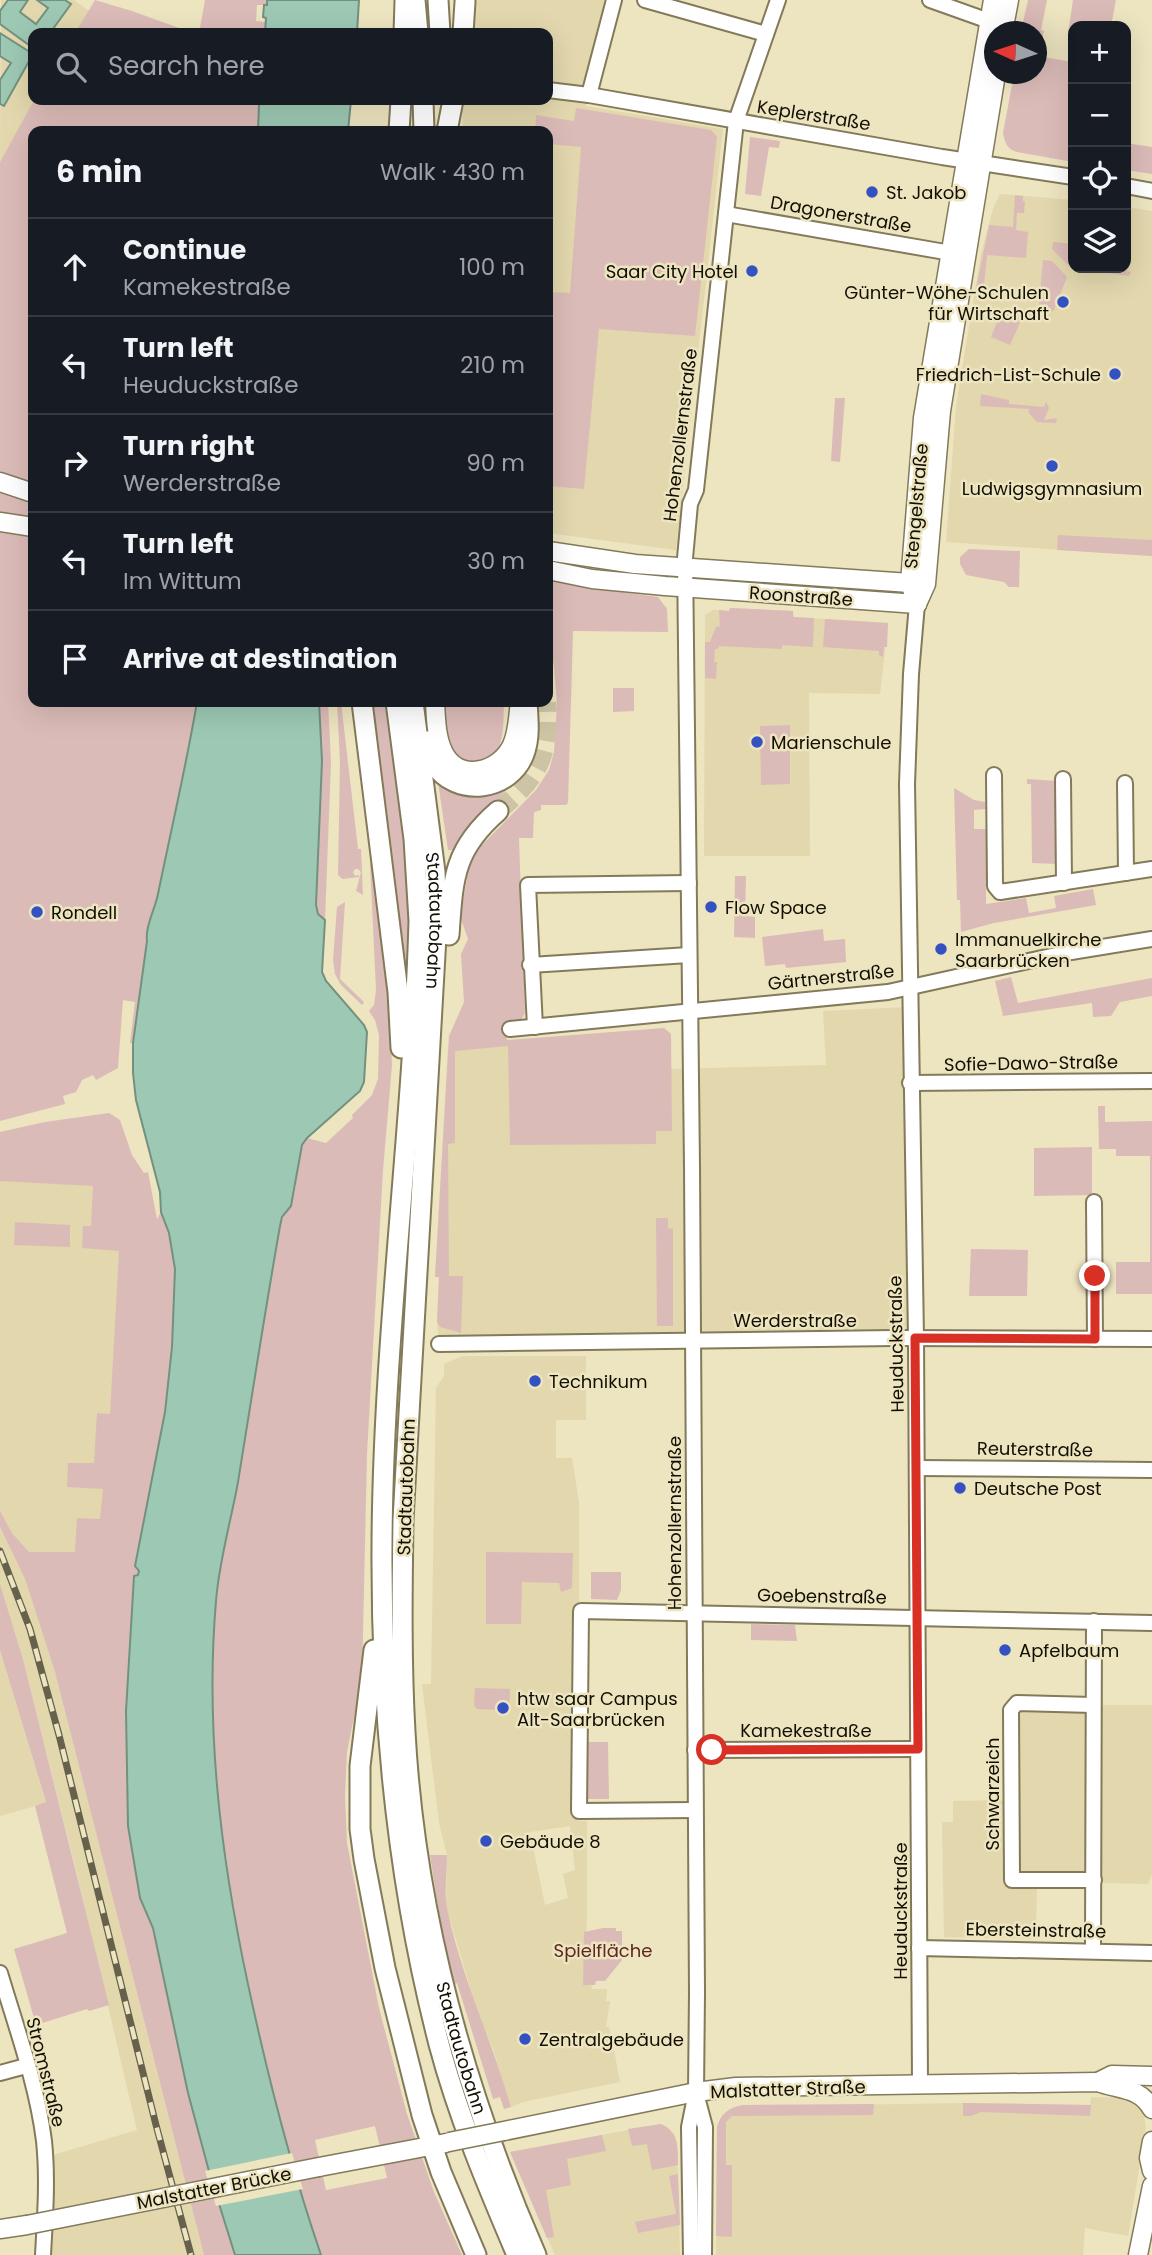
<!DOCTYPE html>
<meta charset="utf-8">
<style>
body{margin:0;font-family:Poppins,sans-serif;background:#20242c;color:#f1f3f6}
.controls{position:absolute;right:21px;top:21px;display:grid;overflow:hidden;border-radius:14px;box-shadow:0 7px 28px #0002}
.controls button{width:63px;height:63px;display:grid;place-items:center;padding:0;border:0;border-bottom:2px solid #363941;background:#171b24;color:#f1f3f6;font:35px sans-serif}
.compass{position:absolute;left:984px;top:21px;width:63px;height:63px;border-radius:50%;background:#171b24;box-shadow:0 7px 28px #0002;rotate:273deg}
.stop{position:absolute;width:21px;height:21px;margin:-16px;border:5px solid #d93025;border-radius:50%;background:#fff}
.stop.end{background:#d93025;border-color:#fff;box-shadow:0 2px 7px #0008}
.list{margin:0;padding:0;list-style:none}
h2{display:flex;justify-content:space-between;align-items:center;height:91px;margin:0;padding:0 28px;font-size:30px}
h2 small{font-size:23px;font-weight:400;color:#9ea1a6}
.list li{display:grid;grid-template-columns:46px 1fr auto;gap:21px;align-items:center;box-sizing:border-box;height:98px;padding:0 28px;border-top:2px solid #363941}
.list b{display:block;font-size:26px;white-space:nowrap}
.list p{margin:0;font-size:23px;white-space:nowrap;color:#9ea1a6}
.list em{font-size:23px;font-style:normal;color:#9ea1a6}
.icon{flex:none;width:38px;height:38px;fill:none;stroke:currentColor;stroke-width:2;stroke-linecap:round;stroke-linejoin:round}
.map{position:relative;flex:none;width:1152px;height:2255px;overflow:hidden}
.search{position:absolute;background:#171b24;box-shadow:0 7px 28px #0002;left:28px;top:28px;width:525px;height:77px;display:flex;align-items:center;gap:18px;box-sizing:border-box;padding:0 24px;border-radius:14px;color:#9ea1a6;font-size:26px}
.panel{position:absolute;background:#171b24;box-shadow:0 7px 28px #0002;left:28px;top:126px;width:525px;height:581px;border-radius:14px}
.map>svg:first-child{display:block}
</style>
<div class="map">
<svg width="1152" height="2255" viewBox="0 0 1152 2255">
<rect width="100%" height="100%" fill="#ede4c0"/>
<g fill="#e2d7ad" fill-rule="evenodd">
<polygon points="1,0 74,0 89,11 75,33 33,33 34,100 0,162"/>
<polygon points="470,0 614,0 586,106 723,129 676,550 548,533 548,131 463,131 462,104 462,100 548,100 548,33 468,33"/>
<polygon points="1000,194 1073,200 1073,268 1126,268 1126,207 1152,211 1152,556 946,542 956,406 981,254 993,209"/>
<polygon points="730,608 793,611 794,617 888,623 880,694 809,693 810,856 704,856 705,615 713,610 729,611"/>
<polygon points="909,1007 916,1338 439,1344 437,1321 439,1277 435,1277 448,1047 664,1028 671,1034 671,1069 826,1065 823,1011"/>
<polygon points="0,1143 107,1150 141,1293 107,1552 29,1552 12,1533 0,1511"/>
<path d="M463,1356H586V1420H556V1458H572L579,1503V1599L581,1611L578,1821H587V1916L583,1985H591L592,1989H607L606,2001H610L606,2027H609L612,2040L608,2041L610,2051L614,2050L620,2082L523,2102L511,2107L493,2049L478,2014L446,1906L447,1855L439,1823L422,1684H431L436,1388L444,1376V1364ZM570,1826L575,1870L563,1874L568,1898L545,1905L530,1832Z"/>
<polygon points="0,1527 25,1579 55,1672 204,2255 51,2255 55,2185 53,2155 137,2130 75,1865 23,1659 0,1584"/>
<polygon points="0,1650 46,1803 0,1816"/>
<polygon points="1093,1705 1152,1705 1152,1874 1148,1884 1107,1883 1094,1880 1037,1880 1036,1939 944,1937 942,1822 953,1822 953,1801 1011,1800 1011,1710"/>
<polygon points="1091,2097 1123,2098 1136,2104 1144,2115 1146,2127 1128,2236 1085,2228 1083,2255 716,2255 717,2127 722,2115 735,2107 963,2103 1090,2105"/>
<polygon points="661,2124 669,2128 675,2135 677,2144 680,2255 555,2255 510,2152"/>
</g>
<g fill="#dbbbb7" fill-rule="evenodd">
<polygon points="95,0 132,11 193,33 75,33"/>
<polygon points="205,0 267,0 267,5 257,5 256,21 266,22 265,33 199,33"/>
<polygon points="1028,0 1047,0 1041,30 1044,31 1042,38 1037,38 1036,32 1021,31"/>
<polygon points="1073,0 1116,0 1111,26 1073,26 1073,34 1068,33"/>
<path d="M1037,56L1073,62V162L1017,152C1007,149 1005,143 1003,133L1014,74H1036Z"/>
<path d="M34,100H256L259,105L258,131H33V702H197C186,767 171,830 158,894C155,909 145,927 147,941L133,1043H130L135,1002L123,1000L118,1068L96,1080L93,1075L82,1080L76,1092L63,1096L65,1104L0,1121V162Z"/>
<polygon points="576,108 711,130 717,137 695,336 599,329 584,489 548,486 548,292 570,293 581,147 548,144 548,131 535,131 536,115 574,121"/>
<polygon points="750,137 780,141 779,148 769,147 761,196 745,194"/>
<polygon points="1126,143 1152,147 1152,174 1126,170"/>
<polygon points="1015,195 1023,196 1023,201 1025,202 1024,213 1017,213 1016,230 1028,232 1026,258 987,255 983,294 975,294 989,225 1013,227"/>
<polygon points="1053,242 1073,244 1073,268 1120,268 1131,272 1129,276 1071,268 1052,249"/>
<polygon points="1043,260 1052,261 1067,277 1054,310 1029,322 1030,315 1038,315"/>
<polygon points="1001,312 1024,314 1010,345 991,337"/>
<polygon points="981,394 1009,400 1009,404 1044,407 1046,402 1049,408 1044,420 1057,418 1056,423 1037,422 1028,412 1030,409 980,406"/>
<polygon points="835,398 845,398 840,462 831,461"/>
<polygon points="1058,535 1152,540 1152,556 1057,550"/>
<polygon points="969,549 1020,551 1019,587 1009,587 1004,582 966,575 960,564 960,557"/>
<polygon points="548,578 586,587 658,597 667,609 668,632 573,631 568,803 566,805 541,805 541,810 534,812 533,838 519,838 525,1013 521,1020 506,1024 507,1040 664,1028 671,1034 672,1131 656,1131 656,1144 510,1145 508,1046 455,1051 455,1143 448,1144 449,1276 463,1276 461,1333 440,1327 437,1322 439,1277 435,1277 449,1036 464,1002 461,954 468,939 460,916 467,879 466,872 481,846 536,790 549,770 554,752 557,704 554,667 548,629"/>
<polygon points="730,608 793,611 793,617 814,618 813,647 782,645 782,649 719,646 718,649 715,649 714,662 717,662 716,679 705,678 705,642 710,642 716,627 720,626 719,610 729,611"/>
<polygon points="825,619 888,623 887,647 884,647 883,657 879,655 879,651 823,647"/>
<polygon points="613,688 634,688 634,711 613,712"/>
<polygon points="319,702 328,702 331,762 325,920 318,914 316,905 322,761"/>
<polygon points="337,702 341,702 358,849 361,849 363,895 356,891 361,872 358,869 355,869 353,872 355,876 359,875 359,877 342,879 338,875 340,762"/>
<path d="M371,702H386C391,761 404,819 408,878C411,914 409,950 408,986H405Z"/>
<path d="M444,702H504C503,716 505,732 499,746C497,753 491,758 483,760C448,771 446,724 444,702Z"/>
<polygon points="790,725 790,784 761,785 760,726"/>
<polygon points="1027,779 1058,781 1059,864 1032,863 1031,784 1027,784"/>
<polygon points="438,782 510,784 512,785 474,822 455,850 448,850"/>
<polygon points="954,788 974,800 985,802 986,809 974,810 974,829 986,829 986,904 1026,898 1029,913 1056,908 1054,896 1093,889 1096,905 994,923 961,932 960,900 957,900"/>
<path d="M370,863H373L390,1020L392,1065L383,1170L367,1454L362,1678L347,1752L345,1796L347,1843L379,2008L407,2114L434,2192L462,2255H321C294,2176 273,2097 255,2016C224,1880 204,1741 216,1601C219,1561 231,1522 238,1482C252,1396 265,1311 280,1226C282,1218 287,1213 291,1205C300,1184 293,1159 307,1138L326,1143L353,1118L352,1115L372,1095L378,1079L379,1035L375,1020L369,1011L374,1005L376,990ZM375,2126L387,2178L326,2190L315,2140Z"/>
<polygon points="735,876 746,876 745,916 755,917 755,938 734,937"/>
<polygon points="345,902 340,979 364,1002 362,1005 341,985 335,974 333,960 337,907"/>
<polygon points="823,929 824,941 845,939 846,962 786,968 785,964 765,966 762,937"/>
<polygon points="1011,977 1018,1003 1152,978 1152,996 1120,1002 1111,1016 1093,1017 1092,1003 1003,1016 995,981"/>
<polygon points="1098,1106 1105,1106 1105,1122 1152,1121 1152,1294 1116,1294 1116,1262 1150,1262 1150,1156 1116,1156 1116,1149 1099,1149"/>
<polygon points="109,1113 120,1120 132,1155 144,1173 148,1172 157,1219 161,1212 169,1233 175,1269 172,1348 165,1412 135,1565 139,1571 138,1575 134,1576 126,1711 128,1826 140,1898 153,1928 188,2093 210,2175 235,2255 204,2255 55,1672 25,1579 0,1527 0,1511 12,1533 29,1552 75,1552 77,1518 100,1519 103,1489 67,1487 68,1463 94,1463 97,1413 110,1414 119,1251 82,1248 83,1226 91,1226 93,1186 0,1181 0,1132 45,1122"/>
<polygon points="1092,1147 1092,1195 1034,1196 1034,1148"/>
<polygon points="656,1218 668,1218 668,1228 673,1229 673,1326 657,1326"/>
<polygon points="15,1222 70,1225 70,1247 14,1245"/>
<polygon points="971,1249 1028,1250 1027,1296 969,1296"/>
<polygon points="486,1552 573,1553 572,1588 561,1592 559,1583 522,1582 521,1624 486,1624"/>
<polygon points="591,1572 621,1572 621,1590 617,1600 591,1599"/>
<polygon points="0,1584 23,1659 109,2005 89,2011 87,2009 36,2025 14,1949 67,1933 35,1806 46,1802 0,1650"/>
<polygon points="751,1624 795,1625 797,1641 751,1640"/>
<polygon points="475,1688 510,1689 509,1710 477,1709 474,1705"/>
<polygon points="588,1742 608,1742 609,1799 587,1799"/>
<path d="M430,1855H447C447,1872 444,1891 447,1908C461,1977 492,2040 511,2107L504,2109L500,2097L493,2099L457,1983L454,1984L440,1920Z"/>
<polygon points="603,1928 616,1928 616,1931 622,1931 622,1960 605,1981 596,1981 595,1985 583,1985 584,1932"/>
<polygon points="963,2103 1091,2105 1090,2116 981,2112 971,2116 963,2116"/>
<path d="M874,2104L873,2115L732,2116L726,2122V2165H732V2237L716,2236L717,2127C721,2113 730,2107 743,2105Z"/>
<path d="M661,2124C679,2133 678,2147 678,2165L652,2170L647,2144L632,2146L628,2129Z"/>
<polygon points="602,2135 606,2151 567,2159 571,2185 546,2190 554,2237 547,2238 510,2152"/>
<polygon points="678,2174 680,2225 638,2233 635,2222 676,2214 669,2176"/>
</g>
<g fill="#9dc9b4" stroke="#73917f" stroke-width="2">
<polygon points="8,0 28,0 20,12 36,24 48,8 37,0 65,0 71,4 50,33 33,33 33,48 0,24 0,11"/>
<polygon points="267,0 359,0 357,33 265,33 266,18 263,17 264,5 267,5"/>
<polygon points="0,33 33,54 4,106 0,104 0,80 11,63 0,56"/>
<polygon points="256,100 351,100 348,131 258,131 259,105"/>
<path d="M197,702H319L322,761L316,905L318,914L325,920L322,972L326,981L364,1025L367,1032L364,1082L360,1091L307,1138L302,1145L291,1206L282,1217L280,1226C265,1311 252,1396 238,1482C231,1521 219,1561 216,1601C204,1741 224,1880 255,2016C273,2097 294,2176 321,2255H235L210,2175L188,2093L153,1928L140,1898L128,1826L126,1711L134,1576L138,1575L139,1571L135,1566L165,1412L172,1347L175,1269L169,1233L161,1212L160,1192L136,1100L133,1073V1043L147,941C145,927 155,909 158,894C171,830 186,767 197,702Z"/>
</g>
<polygon fill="#ede4c0" points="292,2153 303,2189 216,2206 205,2171"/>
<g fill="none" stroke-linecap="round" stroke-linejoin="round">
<path stroke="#ccc4a4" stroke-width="19" stroke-dasharray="19 10" stroke-linecap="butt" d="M498,811C540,776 549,757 547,702"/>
<defs>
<g id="minor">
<polyline points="645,0 766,34"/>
<polyline points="930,0 989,21"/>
<polyline points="548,90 589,95 942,157 1073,177"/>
<polyline points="589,95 614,0"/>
<polyline points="1126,186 1152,191"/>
<polyline points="726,214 951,253"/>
<polyline points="917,604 911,674 907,784 916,1338 920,2084"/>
<polyline points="994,775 995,886 1000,892 1152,869"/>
<polyline points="1063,779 1064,883"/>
<polyline points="1125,783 1126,873"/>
<polyline points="530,965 689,955"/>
<polyline points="535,1027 528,885 689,883"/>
<polyline points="510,1029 888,992 1065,953 1152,939"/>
<polyline points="910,1083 1152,1081"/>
<polyline points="1094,1202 1095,1339"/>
<polyline points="439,1344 894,1338 1152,1339"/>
<polyline points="917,1468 1152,1470"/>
<polyline points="1093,1705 1017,1703 1011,1710 1012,1880 1094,1880"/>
<polyline points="695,1750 918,1749"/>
<polyline points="695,1810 579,1811 581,1611 1152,1623"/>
<polyline points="919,1948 1152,1953"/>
<polyline points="1093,1950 1094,1621"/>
<path d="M0,1973C16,2027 37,2084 44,2141C48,2179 45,2217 43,2255"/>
<polyline points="0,2073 26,2066"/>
<polyline points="697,2097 705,2127 704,2255"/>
<polyline points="691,2255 689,2127 696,2092 697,1993 692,1166 685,558 690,504 696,490 736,121 778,0"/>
</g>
<g id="major">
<polyline points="1003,32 1009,0"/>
<polyline points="0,482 33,493"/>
<polyline points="0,522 33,527"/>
<polyline points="548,551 635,564 910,583"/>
<polyline points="548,570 592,579 665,586 917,604"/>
<polyline points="917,604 910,583 923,418 993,0"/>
<polyline points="917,604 926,584 941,411 996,74"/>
<path d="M435,702C436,718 436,736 443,751C458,783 499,773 512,745C518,732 518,716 520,702"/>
<polyline points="1098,2082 1112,2075 1152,2076"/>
<path d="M504,2131L696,2092L736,2087L1098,2082C1119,2090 1140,2087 1152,2109"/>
<polyline points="1152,2141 1149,2158 1152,2171"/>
<polyline points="319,2167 446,2143"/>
<polyline points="0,2229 27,2225"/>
<polyline points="1138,2255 1152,2186"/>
</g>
<g id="highway">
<polyline points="415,0 418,33"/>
<polyline points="438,0 440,33"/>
<polyline points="404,33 405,1"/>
<polyline points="463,33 465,2"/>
<polyline points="423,100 424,131"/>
<polyline points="399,131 401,100"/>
<polyline points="447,131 453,100"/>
<polyline points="362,702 398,992 401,1048"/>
<path d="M396,702L414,839L419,921C413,1130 383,1337 382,1546C381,1714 397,1882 439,2044C458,2116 488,2187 517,2255"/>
<path id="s1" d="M413,702L435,872L437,919L403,1520C402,1591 401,1662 405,1732C415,1913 464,2090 536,2255"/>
<path d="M428,741C429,748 430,757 433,762C455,800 513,791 525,751C530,735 528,718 527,702"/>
<path d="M449,935C453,879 453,850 498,811"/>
<polyline points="374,1650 360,1766 360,1829 364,1859 385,1968 422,2115 441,2172 476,2255"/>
</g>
</defs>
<use href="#minor" stroke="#837a5a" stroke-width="18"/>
<use href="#major" stroke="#837a5a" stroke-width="21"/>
<use href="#highway" stroke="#837a5a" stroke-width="23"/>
<use href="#minor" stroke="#fff" stroke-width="14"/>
<use href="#major" stroke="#fff" stroke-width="18"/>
<use href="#highway" stroke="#fff" stroke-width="19"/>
<defs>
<polyline id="rail" points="0,1551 30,1629 59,1735 156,2125 191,2255"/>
</defs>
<use href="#rail" stroke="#66614c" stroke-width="7"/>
<use href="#rail" stroke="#ede4c0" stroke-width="4.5" stroke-dasharray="13" stroke-linecap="butt"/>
<defs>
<g id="major-bridge">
<polyline points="449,2142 504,2131"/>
<polyline points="27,2225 319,2167"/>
</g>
</defs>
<use href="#major-bridge" stroke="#837a5a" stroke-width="21" stroke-linecap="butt"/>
<use href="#major-bridge" stroke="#fff" stroke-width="18"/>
</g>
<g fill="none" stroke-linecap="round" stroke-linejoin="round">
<polyline stroke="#d93025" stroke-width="9" points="712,1750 918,1749 915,1338 1095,1339 1095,1276"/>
</g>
<g fill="#3451c2" stroke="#ede4c0" stroke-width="2.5">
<circle cx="872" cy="192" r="7"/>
<circle cx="752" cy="271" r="7"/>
<circle cx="1063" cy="302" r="7"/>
<circle cx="1115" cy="374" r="7"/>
<circle cx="1052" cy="466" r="7"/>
<circle cx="757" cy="742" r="7"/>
<circle cx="711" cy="907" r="7"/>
<circle cx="37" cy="912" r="7"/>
<circle cx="941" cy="949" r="7"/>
<circle cx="535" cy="1381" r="7"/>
<circle cx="960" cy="1488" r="7"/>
<circle cx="1005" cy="1650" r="7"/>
<circle cx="503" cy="1708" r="7"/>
<circle cx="486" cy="1841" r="7"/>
<circle cx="525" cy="2039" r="7"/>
</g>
<g text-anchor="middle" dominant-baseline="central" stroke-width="5" stroke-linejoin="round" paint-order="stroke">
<g font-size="18" fill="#120f04" stroke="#ede4c0">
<text transform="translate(814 115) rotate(9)">Keplerstraße</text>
<text transform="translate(841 214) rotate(10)">Dragonerstraße</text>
<text transform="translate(680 435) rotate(-83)">Hohenzollernstraße</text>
<text transform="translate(916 506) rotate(-85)">Stengelstraße</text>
<text transform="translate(801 596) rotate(4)">Roonstraße</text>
<text stroke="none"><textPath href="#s1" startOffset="220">Stadtautobahn</textPath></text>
<text transform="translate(831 977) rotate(-6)">Gärtnerstraße</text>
<text transform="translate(1031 1063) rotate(-1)">Sofie-Dawo-Straße</text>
<text x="795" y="1320">Werderstraße</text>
<text transform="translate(896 1344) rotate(-91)">Heuduckstraße</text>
<text transform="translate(1035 1449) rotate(1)">Reuterstraße</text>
<text transform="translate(406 1487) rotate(-88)">Stadtautobahn</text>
<text transform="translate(674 1523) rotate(-90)">Hohenzollernstraße</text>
<text transform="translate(822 1596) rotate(1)">Goebenstraße</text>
<text x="806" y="1730">Kamekestraße</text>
<text transform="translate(992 1794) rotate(-90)">Schwarzeich</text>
<text transform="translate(900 1911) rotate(-90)">Heuduckstraße</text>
<text transform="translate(1036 1930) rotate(1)">Ebersteinstraße</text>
<text stroke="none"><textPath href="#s1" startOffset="1354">Stadtautobahn</textPath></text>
<text transform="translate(46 2072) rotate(76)">Stromstraße</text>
<text transform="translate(788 2089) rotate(-2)">Malstatter Straße</text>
<text transform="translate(214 2188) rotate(-11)">Malstatter Brücke</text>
</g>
<g font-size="18" fill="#120f04" stroke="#ede4c0" text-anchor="start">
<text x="886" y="192">St. Jakob</text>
<text x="738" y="271" text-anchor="end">Saar City Hotel</text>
<text x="1049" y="292" text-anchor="end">Günter-Wöhe-Schulen<tspan x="1049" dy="21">für Wirtschaft</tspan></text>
<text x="1101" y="374" text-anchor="end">Friedrich-List-Schule</text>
<text x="1052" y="488" text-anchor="middle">Ludwigsgymnasium</text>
<text x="771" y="742">Marienschule</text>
<text x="725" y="907">Flow Space</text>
<text x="51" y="912">Rondell</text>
<text x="955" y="939">Immanuelkirche<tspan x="955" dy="21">Saarbrücken</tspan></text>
<text x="549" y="1381">Technikum</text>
<text x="974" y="1488">Deutsche Post</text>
<text x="1019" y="1650">Apfelbaum</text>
<text x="517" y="1698">htw saar Campus<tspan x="517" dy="21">Alt-Saarbrücken</tspan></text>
<text x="500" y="1841">Gebäude 8</text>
<text x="539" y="2039">Zentralgebäude</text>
</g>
<g font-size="18" fill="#602623" stroke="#ede4c0">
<text x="603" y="1950">Spielfläche</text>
</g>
</g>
</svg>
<div class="controls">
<button>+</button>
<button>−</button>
<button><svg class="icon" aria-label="locate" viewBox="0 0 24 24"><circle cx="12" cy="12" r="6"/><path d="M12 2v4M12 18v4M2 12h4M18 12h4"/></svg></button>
<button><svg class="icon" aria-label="layers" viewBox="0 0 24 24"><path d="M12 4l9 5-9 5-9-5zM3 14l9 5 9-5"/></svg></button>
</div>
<svg class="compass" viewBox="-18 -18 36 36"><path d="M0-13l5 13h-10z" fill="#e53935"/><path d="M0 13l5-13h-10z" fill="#9ea1a6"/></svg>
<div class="stop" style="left:712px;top:1750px"></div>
<div class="stop end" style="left:1095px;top:1276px"></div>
<div class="search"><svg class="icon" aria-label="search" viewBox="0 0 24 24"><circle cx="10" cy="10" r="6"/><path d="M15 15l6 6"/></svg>Search here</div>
<section class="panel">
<h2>6 min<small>Walk · 430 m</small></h2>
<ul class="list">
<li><svg class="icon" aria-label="ahead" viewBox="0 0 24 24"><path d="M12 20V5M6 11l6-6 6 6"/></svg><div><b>Continue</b><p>Kamekestraße</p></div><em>100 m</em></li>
<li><svg class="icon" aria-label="left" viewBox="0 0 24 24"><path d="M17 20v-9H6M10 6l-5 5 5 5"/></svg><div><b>Turn left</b><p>Heuduckstraße</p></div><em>210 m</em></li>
<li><svg class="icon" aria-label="right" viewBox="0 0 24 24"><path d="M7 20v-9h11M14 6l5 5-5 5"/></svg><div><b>Turn right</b><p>Werderstraße</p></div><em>90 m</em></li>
<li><svg class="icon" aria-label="left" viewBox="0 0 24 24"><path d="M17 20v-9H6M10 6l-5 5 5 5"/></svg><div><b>Turn left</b><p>Im Wittum</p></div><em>30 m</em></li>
<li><svg class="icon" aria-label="arrive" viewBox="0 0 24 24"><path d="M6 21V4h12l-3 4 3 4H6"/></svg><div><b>Arrive at destination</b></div></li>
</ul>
</section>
</div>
